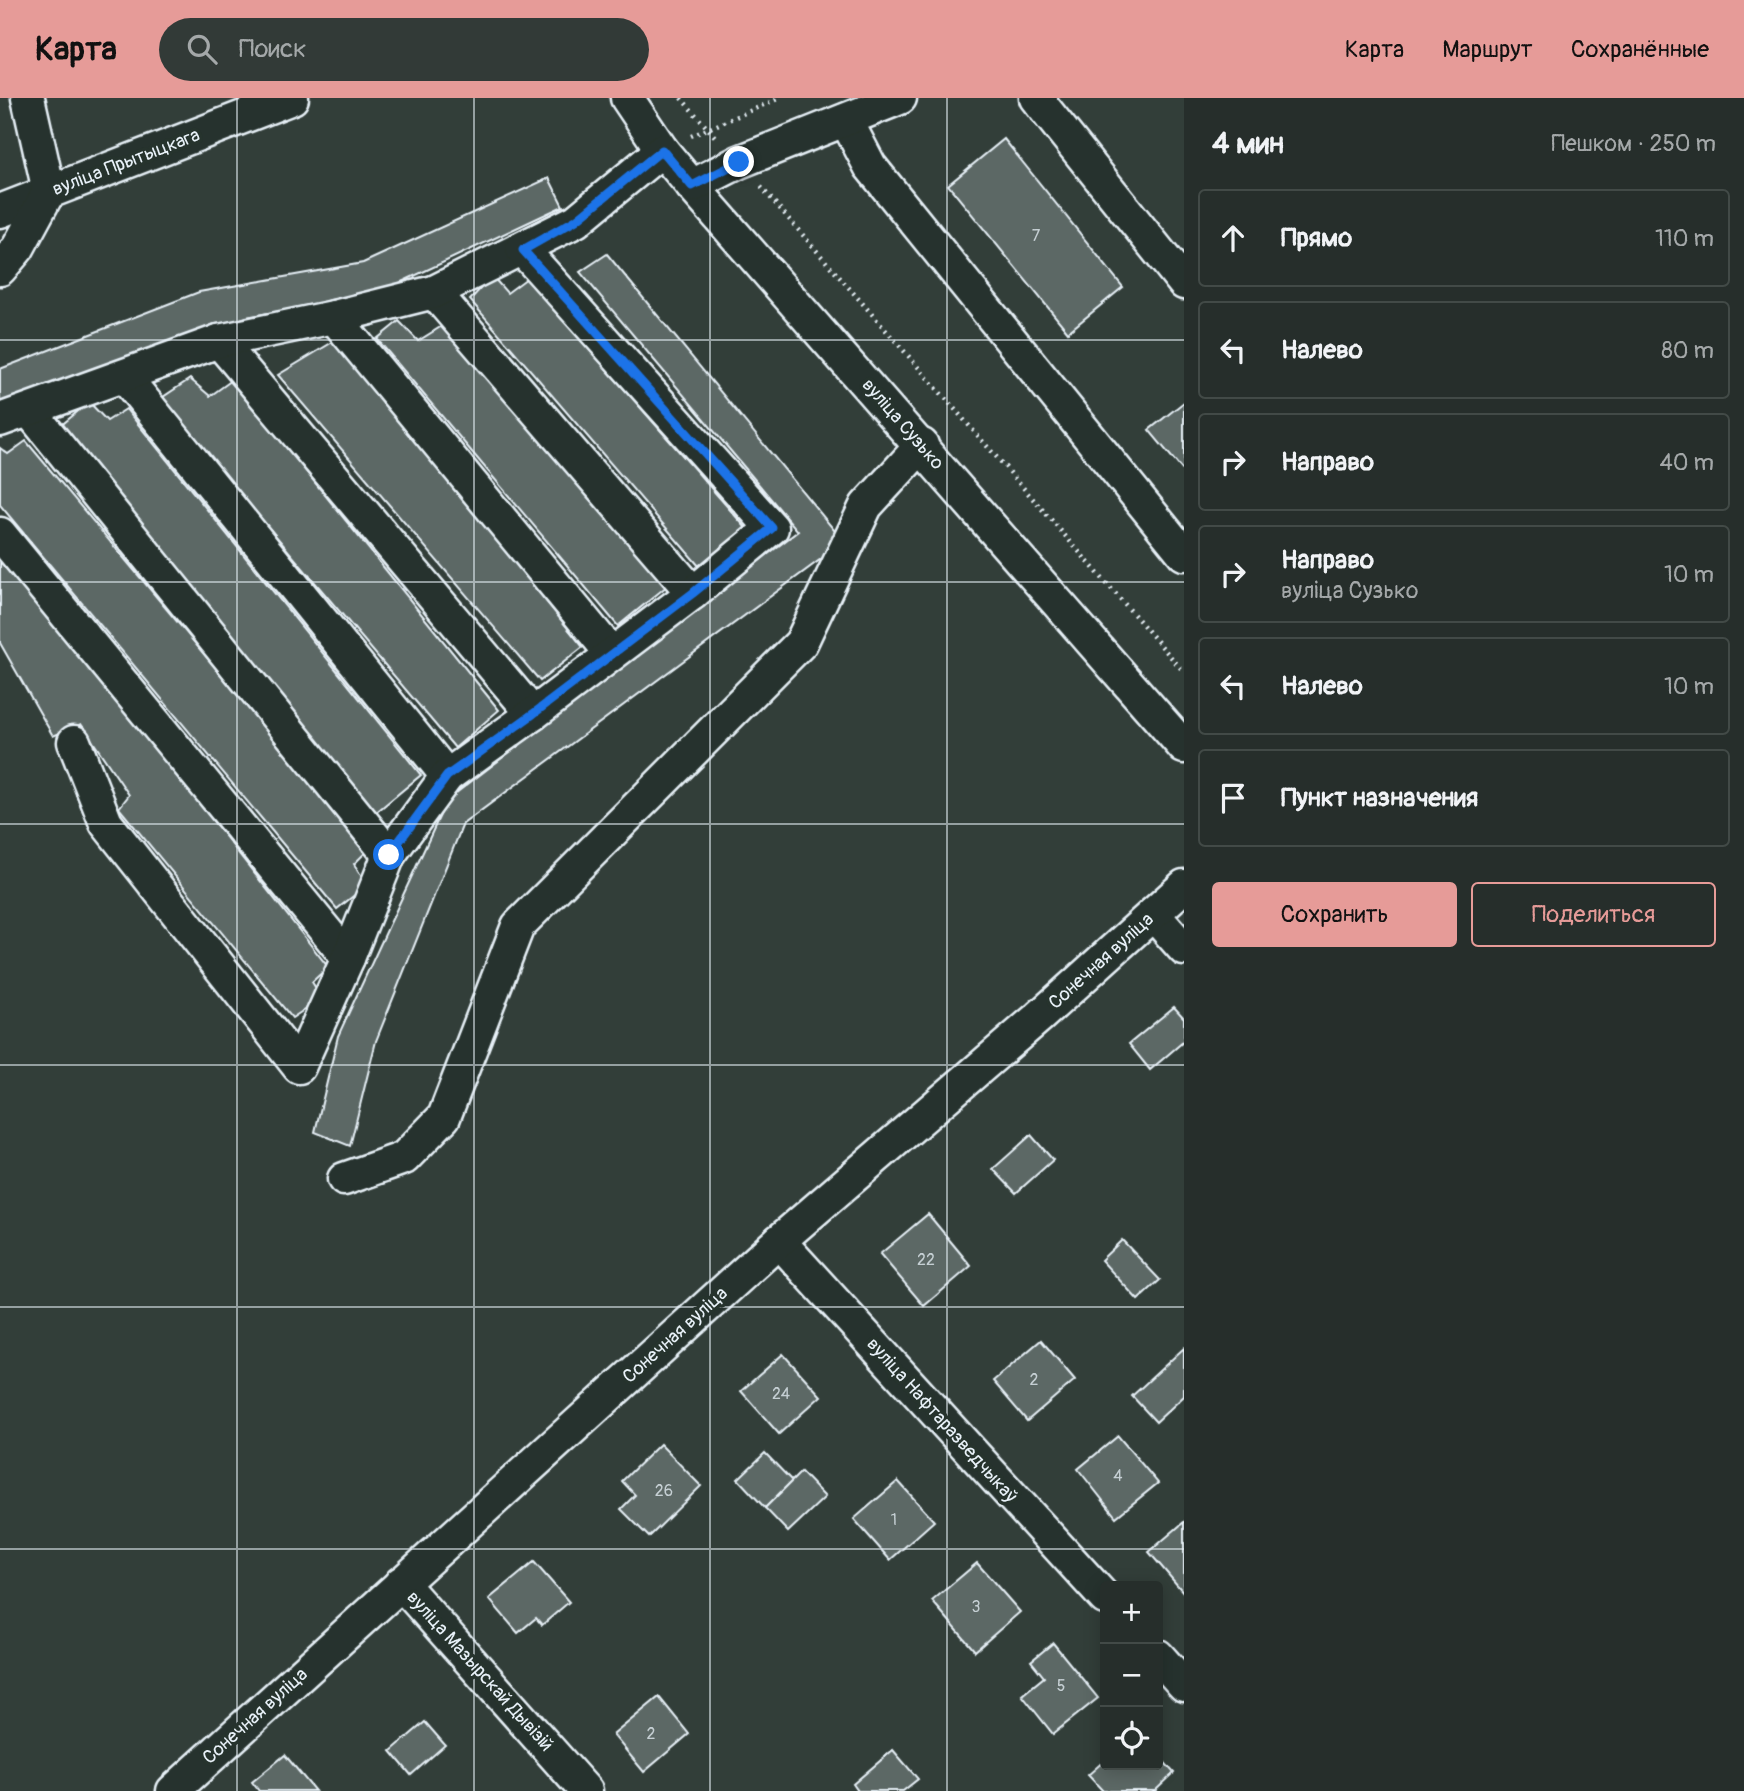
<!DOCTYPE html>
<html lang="ru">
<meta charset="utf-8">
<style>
body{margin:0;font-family:Pangolin,sans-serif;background:#323a37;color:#f1f3f6}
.controls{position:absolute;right:21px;bottom:21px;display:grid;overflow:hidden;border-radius:7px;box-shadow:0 4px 18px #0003}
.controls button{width:63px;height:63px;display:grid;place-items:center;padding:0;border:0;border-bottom:2px solid #424a47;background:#262e2b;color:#f1f3f6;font:35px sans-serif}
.stop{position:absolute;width:21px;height:21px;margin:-16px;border:5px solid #1a73e8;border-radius:50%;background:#fff}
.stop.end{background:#1a73e8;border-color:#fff;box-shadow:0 2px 7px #0008}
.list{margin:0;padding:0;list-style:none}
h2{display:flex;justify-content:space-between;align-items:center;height:91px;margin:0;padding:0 28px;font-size:30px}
h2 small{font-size:23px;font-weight:400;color:#a4a8a9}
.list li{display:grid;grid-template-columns:46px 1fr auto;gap:21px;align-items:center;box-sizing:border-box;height:98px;margin:0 14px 14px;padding:0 14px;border:2px solid #424a47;border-radius:7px}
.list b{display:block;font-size:26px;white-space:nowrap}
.list p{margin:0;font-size:23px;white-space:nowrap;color:#a4a8a9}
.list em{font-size:23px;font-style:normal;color:#a4a8a9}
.actions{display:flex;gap:14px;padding:21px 28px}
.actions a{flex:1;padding:16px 0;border:2px solid #e69b98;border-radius:7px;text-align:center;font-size:24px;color:#e69b98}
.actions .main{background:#e69b98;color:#111}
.icon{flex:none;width:38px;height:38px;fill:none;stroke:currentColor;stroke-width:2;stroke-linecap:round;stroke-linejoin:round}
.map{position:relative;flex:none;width:1184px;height:1693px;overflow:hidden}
header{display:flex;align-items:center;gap:42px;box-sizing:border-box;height:98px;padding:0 35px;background:#e69b98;color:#111}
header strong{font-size:33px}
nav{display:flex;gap:38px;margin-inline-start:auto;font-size:24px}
.search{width:490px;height:63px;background:#323a37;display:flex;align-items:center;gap:18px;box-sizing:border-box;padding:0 24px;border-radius:38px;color:#a4a8a9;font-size:26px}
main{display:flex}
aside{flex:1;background:#262e2b}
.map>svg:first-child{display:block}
</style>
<header>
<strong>Карта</strong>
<div class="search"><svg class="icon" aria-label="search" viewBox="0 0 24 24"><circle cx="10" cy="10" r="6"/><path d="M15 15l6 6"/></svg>Поиск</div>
<nav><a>Карта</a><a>Маршрут</a><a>Сохранённые</a></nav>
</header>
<main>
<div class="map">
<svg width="1184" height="1693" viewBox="0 0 1184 1693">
<rect width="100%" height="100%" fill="#323e39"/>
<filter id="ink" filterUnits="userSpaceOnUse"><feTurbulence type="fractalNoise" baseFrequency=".0143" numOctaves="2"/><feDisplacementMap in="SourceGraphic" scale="14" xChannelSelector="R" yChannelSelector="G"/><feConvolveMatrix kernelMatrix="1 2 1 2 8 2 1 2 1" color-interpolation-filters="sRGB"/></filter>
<g filter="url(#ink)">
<g fill="#5c6865" stroke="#e8f1f8" stroke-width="2">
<polygon points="1004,41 1123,189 1068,234 948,87"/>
<polygon points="549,80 563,108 376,196 246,219 0,306 0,271 199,194 363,165"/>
<polygon points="607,156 844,444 463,726 376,943 350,1048 315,1034 338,938 447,702 798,433 580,174"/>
<polygon points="492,178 507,195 527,180 746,430 699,468 470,202"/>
<polygon points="399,223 418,243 442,228 667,488 618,528 377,241"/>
<polygon points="336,242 583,549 540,583 278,277"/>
<polygon points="190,281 210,298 232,282 499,612 455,650 160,301"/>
<polygon points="89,304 107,323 126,311 421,677 374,716 58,330"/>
<polygon points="1184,304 1184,374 1149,332"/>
<polygon points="26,343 368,752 354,766 367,787 337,811 0,407 0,350 8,356"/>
<polygon points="0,452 328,869 312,884 322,900 292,920 119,710 129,697 81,626 53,638 0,545"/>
<polygon points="1174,909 1184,920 1184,943 1150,972 1129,946"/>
<polygon points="1031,1037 1053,1062 1016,1095 993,1071"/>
<polygon points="928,1116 971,1168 924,1208 880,1156"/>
<polygon points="1122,1142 1160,1182 1138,1202 1101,1162"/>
<polygon points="1041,1242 1075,1282 1027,1323 993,1283"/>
<polygon points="1184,1250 1184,1298 1156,1324 1132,1298"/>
<polygon points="783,1256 821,1298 779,1336 741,1293"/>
<polygon points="1118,1338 1158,1385 1116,1419 1078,1371"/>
<polygon points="660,1346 701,1388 649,1439 621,1411 635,1397 622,1383"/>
<polygon points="765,1355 792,1383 765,1410 738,1381"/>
<polygon points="801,1374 825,1399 788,1434 765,1410"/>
<polygon points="898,1383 934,1423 890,1462 854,1421"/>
<polygon points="1184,1424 1184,1495 1149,1454"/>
<polygon points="534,1464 569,1504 542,1527 536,1520 518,1535 489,1501"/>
<polygon points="977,1465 1020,1514 975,1553 932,1503"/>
<polygon points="1053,1545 1098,1600 1053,1636 1022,1597 1044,1579 1031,1563"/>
<polygon points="659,1599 689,1636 644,1674 613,1637"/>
<polygon points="425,1624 445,1647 411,1677 391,1653"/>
<polygon points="893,1652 918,1681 903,1693 858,1693 853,1686"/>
<polygon points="285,1657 315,1693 259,1693 252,1684"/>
<polygon points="1158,1657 1174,1675 1155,1693 1103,1693 1088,1677 1105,1662 1105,1667 1158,1667"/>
</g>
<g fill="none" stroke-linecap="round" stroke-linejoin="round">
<defs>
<g id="minor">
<polyline points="627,0 662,52 692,88 1184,649"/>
<polyline points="1036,0 1184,185"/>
<polyline points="846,22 870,68 1184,456"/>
<polyline points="692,88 739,64 900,0"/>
<polyline points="0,113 292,0"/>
<polyline points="0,171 18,150 49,93 28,0"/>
<polyline points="434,194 693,495"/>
<polyline points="334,219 612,556"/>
<polyline points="219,243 533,616"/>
<polyline points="124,278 447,678"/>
<polyline points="29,312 389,757"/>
<polyline points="0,322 219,243 334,219 434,194 576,123 662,52"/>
<polyline points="0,436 348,860"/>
<polyline points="74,644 106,725 299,969 348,860 389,757 447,678 533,616 693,495 772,430 522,151"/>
<polyline points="1153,816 1184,851"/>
<polyline points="344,1081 404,1060 444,1019 518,828 801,545 866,408 922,347"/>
<polyline points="779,1143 1105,1500"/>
<polyline points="401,1485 586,1693"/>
<polyline points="1158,1558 1184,1587"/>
<polyline points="173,1693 779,1143 1039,919 1184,788"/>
</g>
</defs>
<use href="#minor" stroke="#e8f1f8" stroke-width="37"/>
<g stroke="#e8f1f8" stroke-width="4.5" stroke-dasharray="2 5" stroke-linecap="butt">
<polyline points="681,0 717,41"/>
<polyline points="691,38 780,0"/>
<polyline points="761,89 1184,574"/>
</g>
<use href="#minor" stroke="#26332d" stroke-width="32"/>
</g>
</g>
<g fill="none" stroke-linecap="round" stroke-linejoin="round" filter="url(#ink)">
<polyline stroke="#1a73e8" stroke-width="9" points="389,757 447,678 533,616 693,495 772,430 523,152 576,122 662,52 692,88 739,64"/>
</g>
<path fill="none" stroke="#e8f1f8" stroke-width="2" stroke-opacity="0.55" d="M237,0V1693M474,0V1693M710,0V1693M947,0V1693M0,242H1184M0,484H1184M0,726H1184M0,967H1184M0,1209H1184M0,1451H1184"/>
<g text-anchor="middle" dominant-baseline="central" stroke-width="7" stroke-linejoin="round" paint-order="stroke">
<g font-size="16" fill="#c5cfd3">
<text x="1036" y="138">7</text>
<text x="926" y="1162">22</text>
<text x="1034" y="1282">2</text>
<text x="781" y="1296">24</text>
<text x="1118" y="1378">4</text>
<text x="664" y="1393">26</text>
<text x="894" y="1422">1</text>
<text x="976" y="1509">3</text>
<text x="1061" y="1588">5</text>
<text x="651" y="1636">2</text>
</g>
<g font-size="19" fill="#e8f1f8" stroke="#26332d">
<text transform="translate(126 64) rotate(-21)">вуліца Прытыцкага</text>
<text transform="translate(903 326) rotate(49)">вуліца Сузько</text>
<text transform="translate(1101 863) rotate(-42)">Сонечная вуліца</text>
<text transform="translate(675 1237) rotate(-42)">Сонечная вуліца</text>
<text transform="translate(942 1322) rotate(48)">вуліца Нафтаразведчыкаў</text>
<text transform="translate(480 1573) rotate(48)">вуліца Мазырскай Дывізій</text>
<text transform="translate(255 1618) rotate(-42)">Сонечная вуліца</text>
</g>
</g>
</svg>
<div class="controls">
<button>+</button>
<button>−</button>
<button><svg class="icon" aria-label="locate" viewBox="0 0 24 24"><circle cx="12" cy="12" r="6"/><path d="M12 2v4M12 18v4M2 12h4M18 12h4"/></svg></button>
</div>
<div class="stop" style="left:389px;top:757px"></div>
<div class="stop end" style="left:739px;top:64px"></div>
</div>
<aside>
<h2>4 мин<small>Пешком · 250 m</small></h2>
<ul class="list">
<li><svg class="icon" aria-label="ahead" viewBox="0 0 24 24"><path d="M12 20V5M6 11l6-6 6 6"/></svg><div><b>Прямо</b></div><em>110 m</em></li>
<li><svg class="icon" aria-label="left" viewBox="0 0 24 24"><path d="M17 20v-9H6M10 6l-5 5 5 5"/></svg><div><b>Налево</b></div><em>80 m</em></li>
<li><svg class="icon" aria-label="right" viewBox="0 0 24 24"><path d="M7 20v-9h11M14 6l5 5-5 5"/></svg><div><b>Направо</b></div><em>40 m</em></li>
<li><svg class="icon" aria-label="right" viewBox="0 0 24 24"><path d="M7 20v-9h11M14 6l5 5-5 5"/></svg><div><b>Направо</b><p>вуліца Сузько</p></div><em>10 m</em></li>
<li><svg class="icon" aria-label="left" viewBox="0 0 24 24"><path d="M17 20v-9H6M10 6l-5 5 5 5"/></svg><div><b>Налево</b></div><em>10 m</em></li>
<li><svg class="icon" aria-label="arrive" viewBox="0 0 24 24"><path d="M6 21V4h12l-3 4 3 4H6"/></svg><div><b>Пункт назначения</b></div></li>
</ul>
<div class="actions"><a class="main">Сохранить</a><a>Поделиться</a></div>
</aside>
</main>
